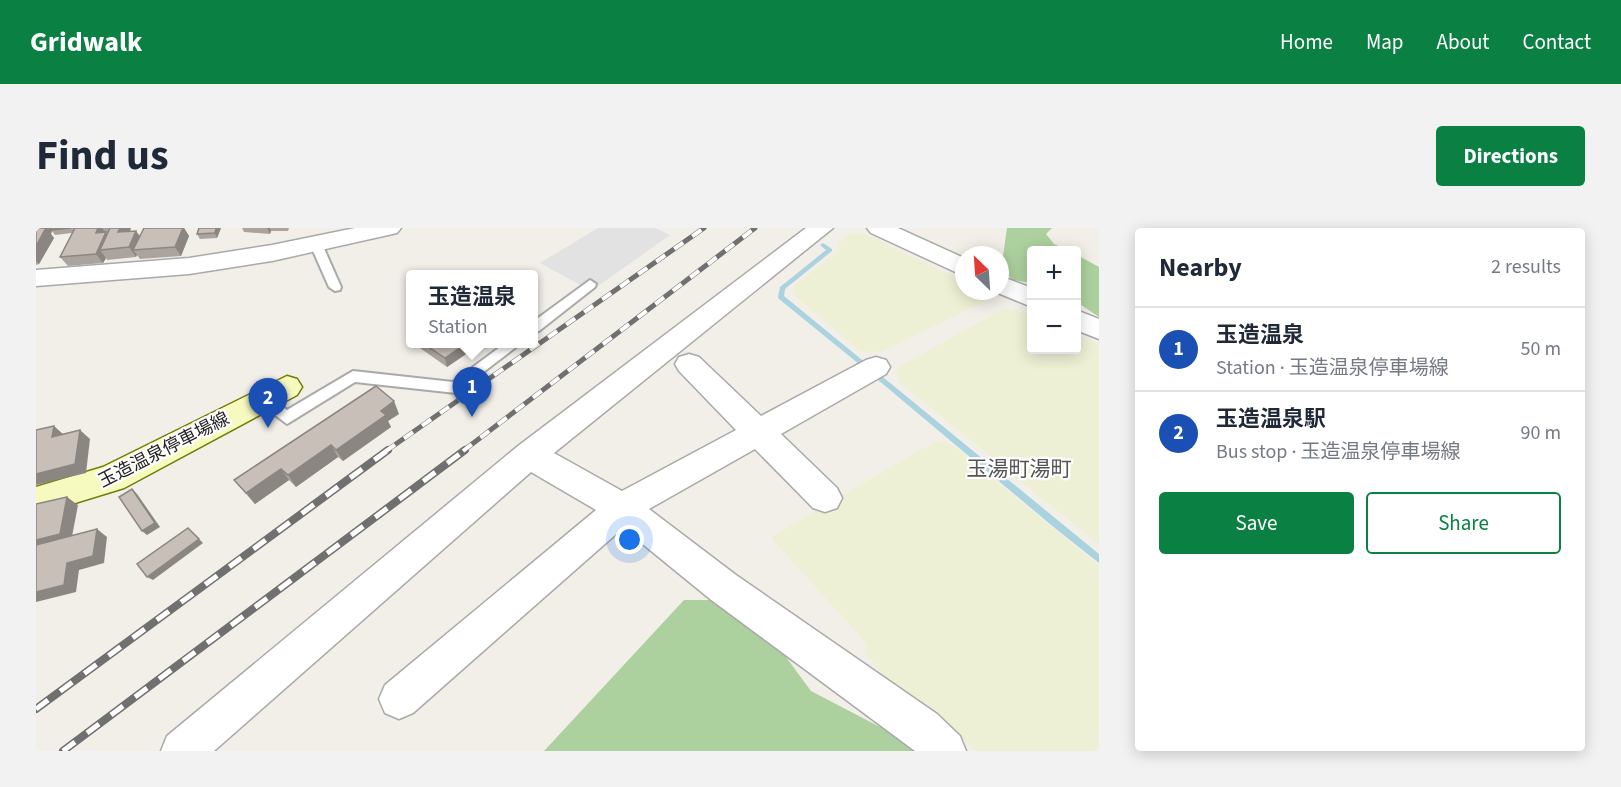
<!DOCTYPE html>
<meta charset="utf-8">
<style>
body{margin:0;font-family:"Source Sans 3","Noto Sans JP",sans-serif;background:#f2f2f3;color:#1f2937}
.controls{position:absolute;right:18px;top:18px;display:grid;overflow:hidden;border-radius:6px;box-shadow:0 3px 15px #0003}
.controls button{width:54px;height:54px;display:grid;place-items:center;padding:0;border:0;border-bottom:2px solid #e0e1e3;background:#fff;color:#1f2937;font:30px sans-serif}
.compass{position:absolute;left:919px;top:18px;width:54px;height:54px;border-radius:50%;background:#fff;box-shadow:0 3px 15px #0003;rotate:335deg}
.you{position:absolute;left:594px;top:312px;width:21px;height:21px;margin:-15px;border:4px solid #fff;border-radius:50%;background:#1a73e8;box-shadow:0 0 0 9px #1a73e833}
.badge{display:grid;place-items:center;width:39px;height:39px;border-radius:50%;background:#0b8043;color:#fff;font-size:20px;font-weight:700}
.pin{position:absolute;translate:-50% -50px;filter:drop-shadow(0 2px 3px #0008)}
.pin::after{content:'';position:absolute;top:32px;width:21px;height:18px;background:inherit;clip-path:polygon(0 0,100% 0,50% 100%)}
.popup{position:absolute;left:370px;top:42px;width:132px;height:78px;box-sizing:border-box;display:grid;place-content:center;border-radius:6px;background:#fff;filter:drop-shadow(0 2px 4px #0005);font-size:20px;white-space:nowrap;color:#747a83}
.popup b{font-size:22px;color:#1f2937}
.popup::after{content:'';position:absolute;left:50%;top:100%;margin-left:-12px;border:12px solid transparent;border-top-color:#fff}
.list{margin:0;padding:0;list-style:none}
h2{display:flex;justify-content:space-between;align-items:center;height:78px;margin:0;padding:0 24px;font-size:26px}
h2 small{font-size:20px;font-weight:400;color:#747a83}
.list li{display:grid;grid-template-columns:39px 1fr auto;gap:18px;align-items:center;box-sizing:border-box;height:84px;padding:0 24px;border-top:2px solid #e0e1e3}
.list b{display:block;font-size:22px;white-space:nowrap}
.list p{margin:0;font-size:20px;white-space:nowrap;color:#747a83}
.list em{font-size:20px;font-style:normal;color:#747a83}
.actions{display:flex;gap:12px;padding:18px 24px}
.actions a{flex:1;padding:14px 0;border:2px solid #0b8043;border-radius:6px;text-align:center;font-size:21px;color:#0b8043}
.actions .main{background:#0b8043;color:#fff}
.map{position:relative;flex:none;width:1063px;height:523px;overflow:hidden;border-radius:6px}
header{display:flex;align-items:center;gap:36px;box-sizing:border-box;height:84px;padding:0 30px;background:#0b8043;color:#fff}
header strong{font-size:28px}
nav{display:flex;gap:33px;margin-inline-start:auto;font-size:21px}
.intro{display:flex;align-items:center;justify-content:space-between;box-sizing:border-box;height:144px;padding:0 36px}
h1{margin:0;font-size:42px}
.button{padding:15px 27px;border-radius:6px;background:#0b8043;color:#fff;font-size:21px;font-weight:700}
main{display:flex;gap:36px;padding:0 36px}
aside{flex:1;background:#fff;border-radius:6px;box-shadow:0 3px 15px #0003}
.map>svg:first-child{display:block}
</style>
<header>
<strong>Gridwalk</strong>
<nav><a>Home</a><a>Map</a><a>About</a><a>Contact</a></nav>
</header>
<div class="intro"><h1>Find us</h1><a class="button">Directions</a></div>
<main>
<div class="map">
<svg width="1063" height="523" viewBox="0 0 1063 523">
<rect width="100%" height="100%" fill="#f2efe9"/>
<g fill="#eef0d5">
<polygon points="815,5 829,6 928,53 928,63 949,63 957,69 846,124 824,123 757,66 758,58 805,21 801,16"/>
<polygon points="967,81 980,82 995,88 996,122 1040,122 1041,107 1063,116 1063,317 863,154 860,140"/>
<polygon points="901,212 916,217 1063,338 1063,523 939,523 914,499 862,466 828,424 832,417 736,311 737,308"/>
</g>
<g fill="#add19e">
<polygon points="971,0 1016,0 1010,6 1018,16 1031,22 996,22 995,55 977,52 965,42"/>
<polygon points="1041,27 1063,39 1063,89 1041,74"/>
<polygon points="648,372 678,372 739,414 775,463 844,499 861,496 894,523 508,523"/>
</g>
<polygon fill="#e2e2e2" points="562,0 619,0 634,7 555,63 504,35"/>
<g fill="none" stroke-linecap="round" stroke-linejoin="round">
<polygon fill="#aad3df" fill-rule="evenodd" points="787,15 796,21 796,23 749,61 748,68 1063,326 1063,335 1020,301 823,136 743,71 742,69 744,59 790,22 784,17"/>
<defs>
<g id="lane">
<polygon points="280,12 286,16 305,59 304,62 299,63 293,59 274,16"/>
<polygon points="554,52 560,56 559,59 503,103 498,105 498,93"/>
<polygon points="468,116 484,116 420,165 319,154 251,196 219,172 221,168 231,168 251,182 317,143 417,154"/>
</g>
<g id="street">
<polygon points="319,0 365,0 361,5 236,33 153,46 0,58 0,42 153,30 236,17"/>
<polygon points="770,0 797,0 518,225 586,263 700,202 643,143 639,136 643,129 653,126 663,129 725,188 830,132 840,129 850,132 854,139 850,146 745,206 801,260 806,270 801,280 789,284 777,280 719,221 613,281 700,347 901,486 924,508 930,523 879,523 674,371 587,300 377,485 363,491 349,485 343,471 349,457 560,282 495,244 178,523 125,523 131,508 482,218"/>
<polygon points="831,0 862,0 928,30 928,48 835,5"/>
<polygon points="964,48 996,60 996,79 957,63 964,63"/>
<polygon points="1040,82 1063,91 1063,111 1040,102"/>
</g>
<polygon id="secondary" points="251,148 261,151 266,159 261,167 88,260 0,287 0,259 67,239"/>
</defs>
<use href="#lane" stroke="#a9a9a9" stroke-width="4"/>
<use href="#street" stroke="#a9a9a9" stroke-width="3"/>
<use href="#secondary" stroke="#707d05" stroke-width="3"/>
<use href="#lane" fill="#fff" fill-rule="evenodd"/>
<use href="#street" fill="#fff" fill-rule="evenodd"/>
<use href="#secondary" fill="#f7fabf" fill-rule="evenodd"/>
<defs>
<g id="rail-far1">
<polyline points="350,223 668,0"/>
<polyline points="427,223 719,0"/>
</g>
<g id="rail">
<polyline points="0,481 352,222"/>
<polyline points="27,523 429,222"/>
</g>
</defs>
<use href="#rail-far1" stroke="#707070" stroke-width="5"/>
<use href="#rail" stroke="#707070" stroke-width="8"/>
<use href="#rail-far1" stroke="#fff" stroke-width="4" stroke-dasharray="11" stroke-linecap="butt"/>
<use href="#rail" stroke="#fff" stroke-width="5" stroke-dasharray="15" stroke-linecap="butt"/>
</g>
<g fill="#aba49e">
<polygon points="0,0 95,0 94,3 104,8 108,0 148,0 153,8 145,28 104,31 101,27 100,29 71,32 70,30 67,35 32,38 24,29 36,5 19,7 16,3 15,6 18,10 3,36 0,37"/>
<polygon points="163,0 185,0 181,10 164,11 161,6"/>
<polygon points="206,0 253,0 252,3 235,3 234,6 208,4"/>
<polygon points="382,116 435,116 436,122 411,139 384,120"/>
<polygon points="363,186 352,193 355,199 307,233 302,229 260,259 253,252 219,276 198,252"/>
</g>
<g fill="#8b8681">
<polygon points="5,0 18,0 15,2 16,3 15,6 18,10 3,36 0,33 0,18"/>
<polygon points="62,0 66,0 77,14 64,22 70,30 67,35 60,26 60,5"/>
<polygon points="84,0 95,0 89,14 82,4"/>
<polygon points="147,0 148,0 153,8 145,28 139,19"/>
<polygon points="180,0 185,0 181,10 179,5"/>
<polygon points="231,0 234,0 235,3 234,6"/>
<polygon points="100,3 107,12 97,22 101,27 100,29 93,19"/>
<polygon points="429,116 435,116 436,122 411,139 409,130"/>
<polygon points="358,173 363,186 352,193 355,199 307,233 300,222 345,183"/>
<polygon points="18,198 28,207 16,209"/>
<polygon points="44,202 54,211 50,245 0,257 0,246"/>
<polygon points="295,217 302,229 260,259 252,247"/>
<polygon points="245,241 253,252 219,276 210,265"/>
<polygon points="96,261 101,266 124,299 111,307 106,303"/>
<polygon points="31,269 42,277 35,314 0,322 0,312"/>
<polygon points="152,300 167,315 117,352 111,349"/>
<polygon points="61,301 71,309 68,335 43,342 40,364 0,374 0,364 31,335"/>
</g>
<g fill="#c7bfb8" stroke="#8b8681" stroke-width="1.5">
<polygon points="0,0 10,0 0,18"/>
<polygon points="16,0 35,0 15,2"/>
<polygon points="39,0 62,0 60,5 70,4 60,26 24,29"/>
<polygon points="74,0 84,0 82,4 100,3 93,19 64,22"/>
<polygon points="108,0 147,0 139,19 97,22"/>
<polygon points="163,0 180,0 179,5 161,6"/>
<polygon points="388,116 429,116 409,130"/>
<polygon points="340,158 358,173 345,183 350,187 300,222 295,217 252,247 245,241 210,265 198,252"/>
<polygon points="18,198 16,209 44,202 39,236 0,246 0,202"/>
<polygon points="96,261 119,295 106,303 83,269"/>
<polygon points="31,269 24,306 0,312 0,276"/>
<polygon points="152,300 163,311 111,349 101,336"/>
<polygon points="61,301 57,328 31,335 28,357 0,364 0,317"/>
</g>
<g text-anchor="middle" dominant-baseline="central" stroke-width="4.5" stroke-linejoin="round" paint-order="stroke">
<g font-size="18" fill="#222" stroke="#fff">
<text transform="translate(128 222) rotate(-27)">玉造温泉停車場線</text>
</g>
<g font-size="21" fill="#555" stroke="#fff">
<text x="983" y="241">玉湯町湯町</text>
</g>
</g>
</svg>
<div class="controls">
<button>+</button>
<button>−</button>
</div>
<svg class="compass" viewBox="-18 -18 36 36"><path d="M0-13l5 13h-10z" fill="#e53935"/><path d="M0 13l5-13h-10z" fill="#747a83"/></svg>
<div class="you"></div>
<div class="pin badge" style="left:436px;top:189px;background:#1a4fb4">1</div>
<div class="popup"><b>玉造温泉</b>Station</div>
<div class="pin badge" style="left:232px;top:200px;background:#1a4fb4">2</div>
</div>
<aside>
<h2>Nearby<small>2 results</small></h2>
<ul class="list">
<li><span class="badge" style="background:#1a4fb4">1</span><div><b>玉造温泉</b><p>Station · 玉造温泉停車場線</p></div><em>50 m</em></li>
<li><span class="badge" style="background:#1a4fb4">2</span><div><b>玉造温泉駅</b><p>Bus stop · 玉造温泉停車場線</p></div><em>90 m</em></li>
</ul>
<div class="actions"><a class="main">Save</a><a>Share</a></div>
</aside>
</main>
